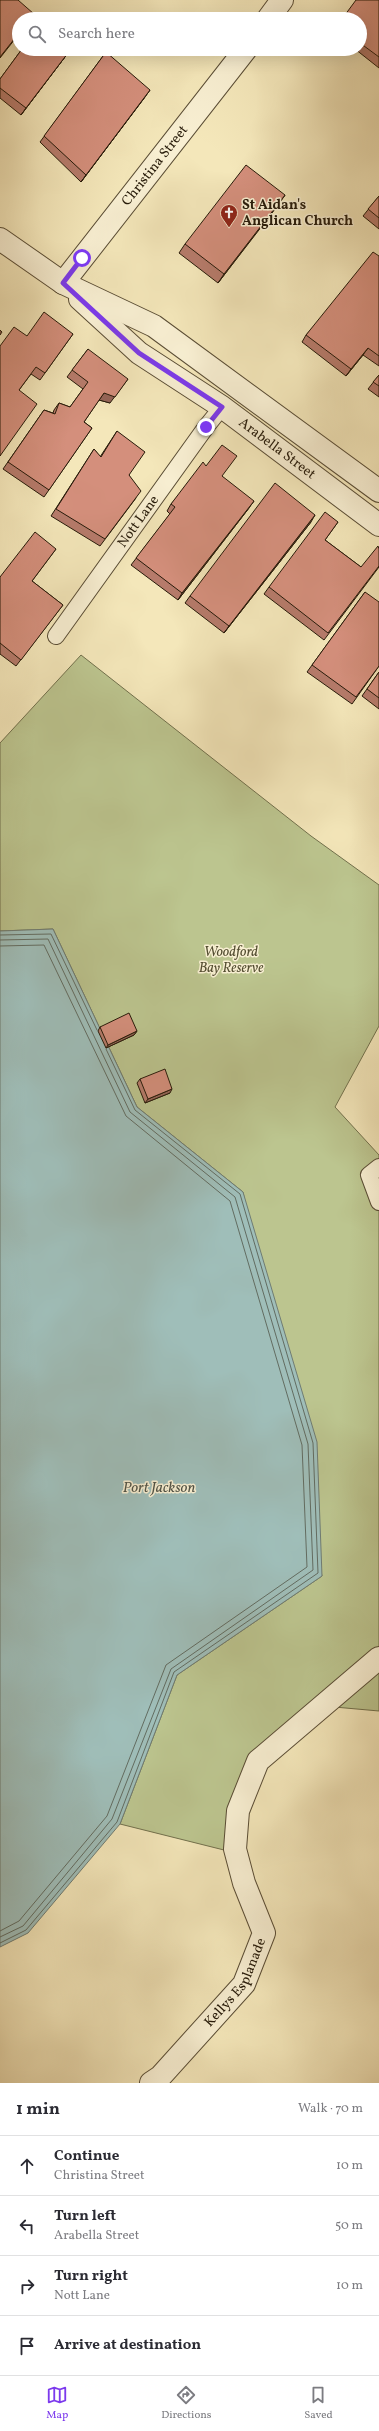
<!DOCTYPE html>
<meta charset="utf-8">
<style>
body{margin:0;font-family:Vollkorn,serif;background:#f7f7f7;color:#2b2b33}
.stop{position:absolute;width:12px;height:12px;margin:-9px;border:3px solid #7c3aed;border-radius:50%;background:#fff}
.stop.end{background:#7c3aed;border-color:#fff;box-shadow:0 1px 4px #0008}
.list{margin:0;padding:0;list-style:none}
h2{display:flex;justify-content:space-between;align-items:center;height:52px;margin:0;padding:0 16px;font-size:17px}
h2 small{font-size:13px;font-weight:400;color:#7c7c81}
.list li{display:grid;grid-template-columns:26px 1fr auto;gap:12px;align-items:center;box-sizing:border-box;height:60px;padding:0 16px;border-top:1px solid #e1e1e2}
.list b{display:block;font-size:15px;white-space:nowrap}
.list p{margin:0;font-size:13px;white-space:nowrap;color:#7c7c81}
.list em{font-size:13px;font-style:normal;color:#7c7c81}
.icon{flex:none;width:22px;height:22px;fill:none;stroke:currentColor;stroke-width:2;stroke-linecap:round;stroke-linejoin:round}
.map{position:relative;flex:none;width:379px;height:2083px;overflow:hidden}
.search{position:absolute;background:#fff;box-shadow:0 4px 16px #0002;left:12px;right:12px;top:12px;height:44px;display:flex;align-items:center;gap:10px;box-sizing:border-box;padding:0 14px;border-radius:22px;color:#7c7c81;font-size:15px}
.sheet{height:292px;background:#fff}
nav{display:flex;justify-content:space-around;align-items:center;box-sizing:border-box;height:56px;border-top:1px solid #e1e1e2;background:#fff;font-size:11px;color:#7c7c81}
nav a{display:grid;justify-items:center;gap:2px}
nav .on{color:#7c3aed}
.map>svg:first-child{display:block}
</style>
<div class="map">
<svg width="379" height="2083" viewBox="0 0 379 2083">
<rect width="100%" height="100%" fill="#f4e7ba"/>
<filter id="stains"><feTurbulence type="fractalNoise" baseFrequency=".005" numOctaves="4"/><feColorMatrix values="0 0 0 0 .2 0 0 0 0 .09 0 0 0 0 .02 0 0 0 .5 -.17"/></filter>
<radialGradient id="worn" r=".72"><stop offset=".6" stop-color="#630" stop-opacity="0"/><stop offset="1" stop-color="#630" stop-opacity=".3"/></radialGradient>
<polygon fill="#bcc58f" stroke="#71704c" points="81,655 311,836 379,885 379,1026 335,1107 379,1155 379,1711 312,1705 253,1757 224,1850 120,1824 177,1675 322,1576 243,1192 137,1107 53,929 0,931 0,743"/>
<polygon fill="#9fbeb9" stroke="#6f7c73" points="53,929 137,1107 243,1192 317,1442 322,1576 177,1675 120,1824 28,1933 0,1947 0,931"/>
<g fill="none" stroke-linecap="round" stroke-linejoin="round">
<g stroke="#626c61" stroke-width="1">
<polyline points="0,935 51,934 97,1030"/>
<polyline points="0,940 48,939 130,1112 235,1197 308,1444 313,1570 171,1669 112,1819 23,1926 0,1937"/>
<polyline points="0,946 44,945 126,1116 230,1201 302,1445 307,1567 166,1665 107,1816 19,1921 0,1931"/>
<polyline points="0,1943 26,1930 117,1822 174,1672 318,1573 313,1443 240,1194 135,1110 106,1049"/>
</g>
<defs>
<g id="service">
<path id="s1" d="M56,636L206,427L222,407"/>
<polyline points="379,1167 369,1175 379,1202"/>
</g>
<g id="minor">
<polyline points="268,19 282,0"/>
<polyline points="0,239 63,283 154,326 379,491"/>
<path id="s2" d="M63,283L246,49"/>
<path id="s3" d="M80,299L139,353L222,407L379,525"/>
<path id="s4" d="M151,2083L160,2077L244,1984L264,1933L244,1883L235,1849L238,1811L258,1761L379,1658"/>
</g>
</defs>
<use href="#service" stroke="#5a4d35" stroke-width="18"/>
<use href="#minor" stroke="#5a4d35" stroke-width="24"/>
<use href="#service" stroke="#f8efd2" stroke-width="16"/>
<use href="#minor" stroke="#f8efd2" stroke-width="22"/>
</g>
<g fill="#b67b6b" stroke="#261a09">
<polygon points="379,0 379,68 355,49 360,49 360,19"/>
<polygon points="22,49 71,49 21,115 0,98 0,79"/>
<polygon points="106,52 145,97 81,182 40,142"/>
<polygon points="285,195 218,283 179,253 185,244"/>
<polygon points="379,196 379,229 363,216"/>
<polygon points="379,256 379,366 363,355 346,376 302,342 306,335"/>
<polygon points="73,334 40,380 31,374 19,390 0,456 27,336"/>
<polygon points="88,349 110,403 99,400 84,422 92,428 44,497 3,469 44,410 53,413 54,410 59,403 70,407 83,389 67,377"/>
<polygon points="379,375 379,397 368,389"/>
<polygon points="117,431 129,475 136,498 100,546 51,516 94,449 100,457"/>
<polygon points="206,466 222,476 249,508 178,600 131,565 170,514 167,511 171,504"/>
<polygon points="311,522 224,633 185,603 190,596"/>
<polygon points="338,522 325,540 361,567 379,567 324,640 264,594 269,587"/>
<polygon points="56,549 32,581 63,605 16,666 0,654 0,577"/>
<polygon points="365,592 379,666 352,704 307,672"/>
<polygon points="379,672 379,709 362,696"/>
<polygon points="100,1027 137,1031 134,1035 106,1048 98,1031"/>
<polygon points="140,1079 170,1093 145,1103 137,1083"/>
</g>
<g fill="#946457" stroke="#261a09">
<polygon points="19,33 19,34 0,58 0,57"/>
<polygon points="71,49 21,115 26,108"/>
<polygon points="150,90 145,97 81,182 86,175"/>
<polygon points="285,195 279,204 218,283 224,274"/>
<polygon points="368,348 363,355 346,376 351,369"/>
<polygon points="128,379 110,403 99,400 104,393"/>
<polygon points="254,501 249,508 178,600 182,593"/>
<polygon points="315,515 311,522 224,633 229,626"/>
<polygon points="137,1031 134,1035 106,1048 108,1045"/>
<polygon points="172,1089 170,1093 145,1103 148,1099"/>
</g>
<g fill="#d48f7c" stroke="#261a09">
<polygon points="0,0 18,0 34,14 30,19 19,19 19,33 0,57"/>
<polygon points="356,0 379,0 379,57 360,43 360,19 342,19"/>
<polygon points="22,49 71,49 26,108 0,88 0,79"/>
<polygon points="106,52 150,90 86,175 44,136"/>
<polygon points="246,165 285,195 224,274 185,244"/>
<polygon points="379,196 379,218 368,209"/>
<polygon points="373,252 379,256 379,356 368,348 351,369 306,335"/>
<polygon points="44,312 73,334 45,373 36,367 19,390 37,404 0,456 0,346 14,327 27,336"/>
<polygon points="0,330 2,332 0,335"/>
<polygon points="88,349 128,379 115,397 104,393 84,422 92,428 49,490 8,462 44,410 55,414 59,403 70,407 88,382 72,370"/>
<polygon points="379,375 379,386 373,382"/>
<polygon points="117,431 145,452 129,475 141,491 105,539 56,509 94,449 101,457"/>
<polygon points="222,445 237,456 222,476 254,501 182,593 136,558 175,507 171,504 203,462 206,466"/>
<polygon points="275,483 315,515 229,626 190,596"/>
<polygon points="325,512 338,522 325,540 361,567 378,546 379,549 379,566 328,633 269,587"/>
<polygon points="35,532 56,549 32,581 63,605 21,660 0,643 0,577"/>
<polygon points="365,592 379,602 379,666 356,697 312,665"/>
<polygon points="379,672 379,698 367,689"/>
<polygon points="129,1013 137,1031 108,1045 100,1027"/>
<polygon points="165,1069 172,1089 148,1099 140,1079"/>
</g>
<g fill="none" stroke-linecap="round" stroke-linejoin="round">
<polyline stroke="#7c3aed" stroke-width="5" points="82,258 63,283 139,353 222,407 206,427"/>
</g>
<defs>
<symbol id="church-pin" viewBox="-11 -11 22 30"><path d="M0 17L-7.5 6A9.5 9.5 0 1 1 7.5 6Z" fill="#8f2418" stroke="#f8efd2"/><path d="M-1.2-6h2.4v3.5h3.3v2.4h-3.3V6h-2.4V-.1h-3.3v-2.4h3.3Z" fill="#fff"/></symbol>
</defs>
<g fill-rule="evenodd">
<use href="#church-pin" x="219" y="203" width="20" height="27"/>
</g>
<g text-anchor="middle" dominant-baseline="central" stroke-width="3" stroke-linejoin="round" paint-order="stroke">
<g font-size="14" fill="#261a09" stroke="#f8efd2">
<text stroke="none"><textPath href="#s2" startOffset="149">Christina Street</textPath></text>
<text stroke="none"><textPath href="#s3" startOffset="248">Arabella Street</textPath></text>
<text stroke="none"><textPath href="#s1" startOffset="141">Nott Lane</textPath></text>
<text stroke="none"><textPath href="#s4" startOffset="133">Kellys Esplanade</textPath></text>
</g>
<g font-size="14" font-weight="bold" fill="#261a09" stroke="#f8efd2" text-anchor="start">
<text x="242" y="205">St Aidan's<tspan x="242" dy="16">Anglican Church</tspan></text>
</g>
<g font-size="14" font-style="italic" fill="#534d31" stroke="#f8efd2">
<text x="231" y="952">Woodford<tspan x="231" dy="16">Bay Reserve</tspan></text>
</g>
<g font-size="15" font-style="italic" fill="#505347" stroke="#f8efd2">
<text x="159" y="1488">Port Jackson</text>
</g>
</g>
<rect width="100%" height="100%" filter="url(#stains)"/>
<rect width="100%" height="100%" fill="url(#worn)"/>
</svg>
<div class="stop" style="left:82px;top:258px"></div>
<div class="stop end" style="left:206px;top:427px"></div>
<div class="search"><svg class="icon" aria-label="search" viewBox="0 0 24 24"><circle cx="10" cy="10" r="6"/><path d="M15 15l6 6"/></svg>Search here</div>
</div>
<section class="sheet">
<h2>1 min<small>Walk · 70 m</small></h2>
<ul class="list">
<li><svg class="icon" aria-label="ahead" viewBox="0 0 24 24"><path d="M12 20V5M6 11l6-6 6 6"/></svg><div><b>Continue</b><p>Christina Street</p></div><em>10 m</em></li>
<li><svg class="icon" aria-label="left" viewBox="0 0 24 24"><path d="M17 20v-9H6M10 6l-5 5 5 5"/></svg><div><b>Turn left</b><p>Arabella Street</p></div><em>50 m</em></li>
<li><svg class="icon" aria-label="right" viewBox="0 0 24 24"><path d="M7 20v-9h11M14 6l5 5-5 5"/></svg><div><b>Turn right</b><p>Nott Lane</p></div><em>10 m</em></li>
<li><svg class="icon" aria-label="arrive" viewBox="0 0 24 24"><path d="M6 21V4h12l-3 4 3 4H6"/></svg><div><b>Arrive at destination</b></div></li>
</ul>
</section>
<nav>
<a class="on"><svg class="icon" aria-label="map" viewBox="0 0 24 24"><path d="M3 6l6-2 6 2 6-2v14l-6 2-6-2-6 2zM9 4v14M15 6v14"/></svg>Map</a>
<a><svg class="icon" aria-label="directions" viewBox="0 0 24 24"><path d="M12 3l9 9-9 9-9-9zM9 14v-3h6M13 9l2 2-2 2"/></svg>Directions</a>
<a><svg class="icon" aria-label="saved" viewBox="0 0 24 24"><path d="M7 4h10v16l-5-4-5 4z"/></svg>Saved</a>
</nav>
